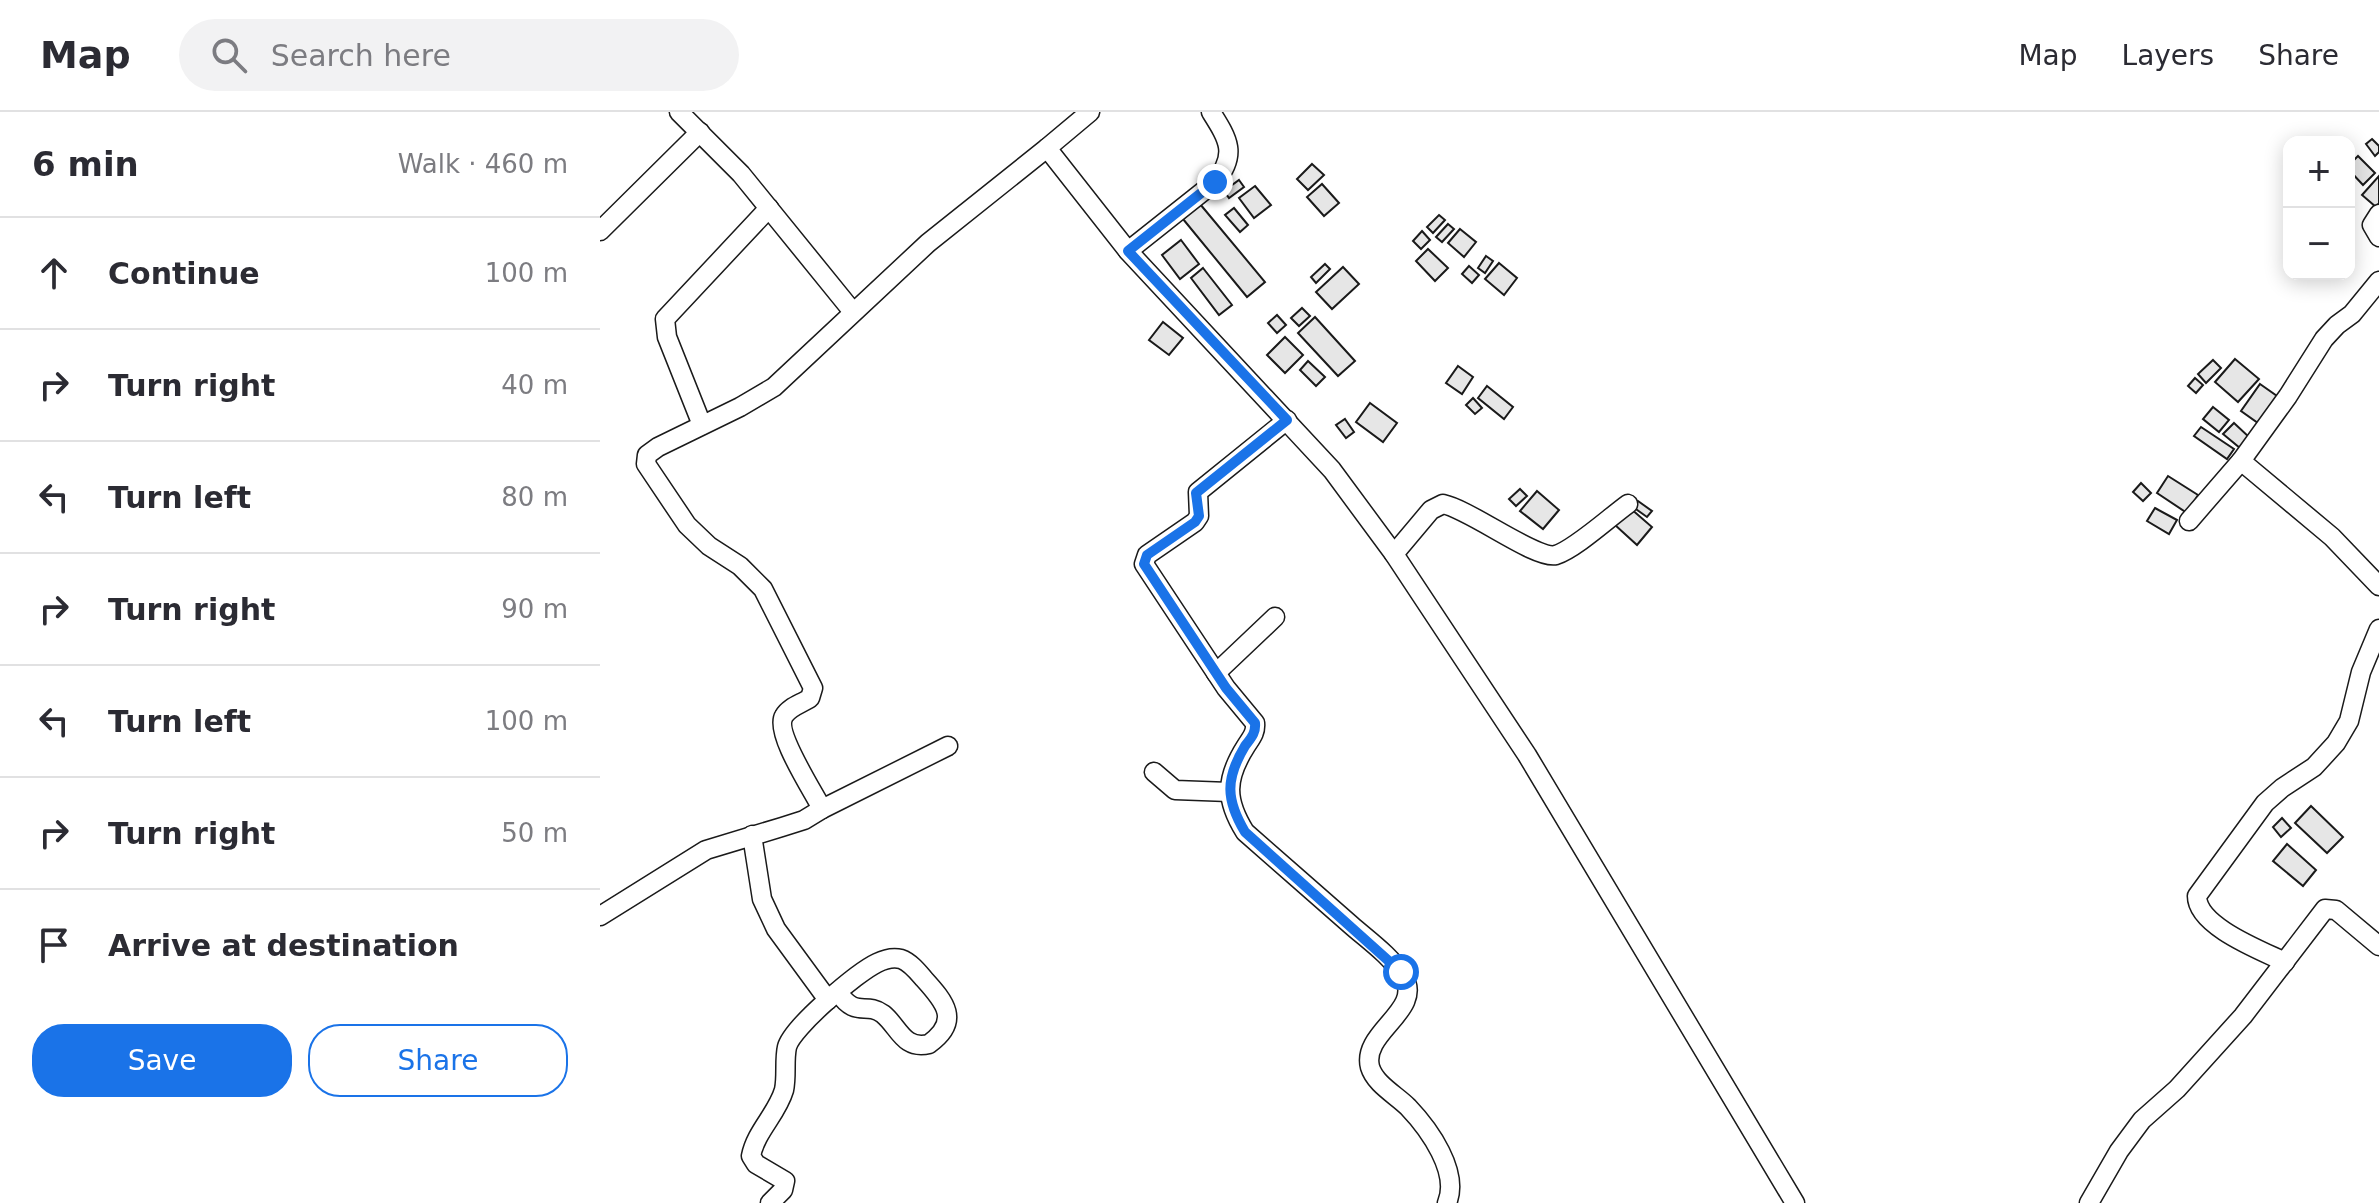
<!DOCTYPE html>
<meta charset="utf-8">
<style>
body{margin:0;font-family:"DejaVu Sans",sans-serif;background:#f2f2f3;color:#2b2b33}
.controls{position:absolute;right:24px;top:24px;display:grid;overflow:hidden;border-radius:16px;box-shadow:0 4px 20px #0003}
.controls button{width:72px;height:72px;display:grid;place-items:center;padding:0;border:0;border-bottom:2px solid #e1e1e2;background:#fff;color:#2b2b33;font:40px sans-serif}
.stop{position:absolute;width:24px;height:24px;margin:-18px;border:6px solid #1a73e8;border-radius:50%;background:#fff}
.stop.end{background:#1a73e8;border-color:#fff;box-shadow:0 2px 8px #0008}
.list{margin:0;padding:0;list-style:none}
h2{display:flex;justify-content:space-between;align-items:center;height:104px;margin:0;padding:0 32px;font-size:34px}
h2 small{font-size:26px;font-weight:400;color:#7c7c81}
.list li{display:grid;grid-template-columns:52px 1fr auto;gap:24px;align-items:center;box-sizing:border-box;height:112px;padding:0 32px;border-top:2px solid #e1e1e2}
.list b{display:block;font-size:30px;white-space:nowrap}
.list em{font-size:26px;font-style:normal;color:#7c7c81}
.actions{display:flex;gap:16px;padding:24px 32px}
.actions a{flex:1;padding:18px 0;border:2px solid #1a73e8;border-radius:32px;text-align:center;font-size:28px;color:#1a73e8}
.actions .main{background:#1a73e8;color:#fff}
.icon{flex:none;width:44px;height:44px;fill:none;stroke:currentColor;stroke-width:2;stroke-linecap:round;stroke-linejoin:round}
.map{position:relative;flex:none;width:1779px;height:1091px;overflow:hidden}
header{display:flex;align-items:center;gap:48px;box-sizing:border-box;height:112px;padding:0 40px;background:#fff;border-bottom:2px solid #e1e1e2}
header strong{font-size:38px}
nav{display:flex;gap:44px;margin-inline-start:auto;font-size:28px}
.search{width:560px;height:72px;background:#f2f2f3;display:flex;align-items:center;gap:20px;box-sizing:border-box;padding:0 28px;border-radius:44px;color:#7c7c81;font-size:30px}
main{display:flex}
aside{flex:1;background:#fff}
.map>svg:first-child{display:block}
</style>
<header>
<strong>Map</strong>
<div class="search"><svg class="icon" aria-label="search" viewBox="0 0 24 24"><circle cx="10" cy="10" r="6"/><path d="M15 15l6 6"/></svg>Search here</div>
<nav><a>Map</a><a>Layers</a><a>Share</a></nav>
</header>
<main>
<aside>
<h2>6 min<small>Walk · 460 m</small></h2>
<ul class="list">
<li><svg class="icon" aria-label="ahead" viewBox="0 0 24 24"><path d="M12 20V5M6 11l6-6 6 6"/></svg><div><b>Continue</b></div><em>100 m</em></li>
<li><svg class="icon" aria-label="right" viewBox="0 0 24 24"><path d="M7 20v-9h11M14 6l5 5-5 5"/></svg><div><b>Turn right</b></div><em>40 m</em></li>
<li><svg class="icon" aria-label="left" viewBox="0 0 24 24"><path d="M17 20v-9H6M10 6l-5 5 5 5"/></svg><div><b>Turn left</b></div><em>80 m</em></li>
<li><svg class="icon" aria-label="right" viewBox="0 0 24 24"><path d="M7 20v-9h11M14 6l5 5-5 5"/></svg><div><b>Turn right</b></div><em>90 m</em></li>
<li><svg class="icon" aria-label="left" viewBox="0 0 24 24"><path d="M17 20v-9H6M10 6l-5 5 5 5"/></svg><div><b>Turn left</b></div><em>100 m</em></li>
<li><svg class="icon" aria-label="right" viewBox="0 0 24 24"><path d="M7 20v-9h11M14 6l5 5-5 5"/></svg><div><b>Turn right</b></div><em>50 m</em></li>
<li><svg class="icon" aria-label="arrive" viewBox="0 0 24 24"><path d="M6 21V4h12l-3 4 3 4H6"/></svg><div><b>Arrive at destination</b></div></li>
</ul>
<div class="actions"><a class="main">Save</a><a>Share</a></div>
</aside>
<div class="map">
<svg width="1779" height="1091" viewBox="0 0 1779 1091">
<rect width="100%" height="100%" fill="#fff"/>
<g fill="#e6e6e6" stroke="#1a1a1a" stroke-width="2">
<polygon points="1772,27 1779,34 1779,40 1775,44 1766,32"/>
<polygon points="1758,44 1775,61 1763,73 1749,58 1749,53"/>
<polygon points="712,52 724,63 708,78 697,67"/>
<polygon points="1779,64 1779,91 1776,95 1762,83"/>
<polygon points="639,68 644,75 629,86 624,79"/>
<polygon points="722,72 739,91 724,104 707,85"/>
<polygon points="655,74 671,93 654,106 639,86"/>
<polygon points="600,92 665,170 647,185 583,107"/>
<polygon points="634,96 648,113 640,120 625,103"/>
<polygon points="839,103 845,108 833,121 827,115"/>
<polygon points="848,112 854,117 842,130 836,125"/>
<polygon points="860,117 876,130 864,145 848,131"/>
<polygon points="822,119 830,128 821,137 813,129"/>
<polygon points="581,128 599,152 580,167 562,143"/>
<polygon points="828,137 848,156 835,169 816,149"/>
<polygon points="886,144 893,149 885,161 878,156"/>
<polygon points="899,151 917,166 904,183 885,167"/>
<polygon points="725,152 730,157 716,171 711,165"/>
<polygon points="869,154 879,163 872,171 862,162"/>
<polygon points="743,155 759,172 732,197 716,180"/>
<polygon points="603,156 632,193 619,203 591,166"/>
<polygon points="702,196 710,204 699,214 691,206"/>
<polygon points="677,203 686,213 677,221 668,211"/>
<polygon points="715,205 755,249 738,264 698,221"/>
<polygon points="563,210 583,226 569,243 549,228"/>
<polygon points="685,225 703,243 685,261 667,243"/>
<polygon points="1635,247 1659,267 1638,290 1615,270"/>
<polygon points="1613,248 1621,256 1606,271 1598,262"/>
<polygon points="708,249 725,265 716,274 700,258"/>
<polygon points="858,254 873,265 862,282 846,271"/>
<polygon points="1595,266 1603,273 1596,281 1588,274"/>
<polygon points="1660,272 1677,284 1658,311 1641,299"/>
<polygon points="887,274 913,295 904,307 878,286"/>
<polygon points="873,286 882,296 875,302 866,293"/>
<polygon points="770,291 797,311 783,330 756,310"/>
<polygon points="1613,295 1629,308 1619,320 1603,307"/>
<polygon points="745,307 754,320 746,326 736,313"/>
<polygon points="1634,311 1649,325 1640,336 1623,322"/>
<polygon points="1601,315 1634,337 1627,347 1594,324"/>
<polygon points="1568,364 1598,383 1587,401 1557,381"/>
<polygon points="1541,371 1551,381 1543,389 1533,380"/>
<polygon points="920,377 927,384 916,394 909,387"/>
<polygon points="937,379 959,398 943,417 920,399"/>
<polygon points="1038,389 1052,399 1047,405 1033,395"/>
<polygon points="1030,396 1052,415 1037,433 1015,413"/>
<polygon points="1555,396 1577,408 1569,422 1547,409"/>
<polygon points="1711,694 1743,725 1727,741 1695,711"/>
<polygon points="1682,706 1691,716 1681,725 1673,715"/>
<polygon points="1687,732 1716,758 1703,774 1673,749"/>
</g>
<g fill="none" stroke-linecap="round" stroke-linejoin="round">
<defs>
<g id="minor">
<polyline points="79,0 141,62 253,200"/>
<polyline points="490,0 447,36 528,139 732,358 794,442 927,643 1195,1091"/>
<polyline points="1779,102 1772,113 1779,125"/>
<polyline points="0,119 100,20"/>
<path d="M528,139L615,70C638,42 628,27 611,0"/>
<polyline points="1779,169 1752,202 1737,213 1724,227 1688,284 1641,349 1732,425 1779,474"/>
<path d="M687,308L598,380L599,404L595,410L547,443L544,452L626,576L655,611C656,621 651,626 646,634C625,667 625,688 645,720C680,751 716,782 751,813C768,828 791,844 803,864C825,898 761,920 770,955C775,972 796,983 808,995C829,1017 860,1060 847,1091"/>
<polyline points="102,313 67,225 65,207 169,96"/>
<polyline points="1589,409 1641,349"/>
<path d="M794,442L831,398L843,392C871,398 936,448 956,443C975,437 1010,405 1028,392"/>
<polyline points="616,561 675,505"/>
<polyline points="554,660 575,678 629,680"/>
<polyline points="222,697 348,634"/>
<polyline points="152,723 162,787 176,817 228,888"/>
<path d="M0,804L106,738L182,715L204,708L222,697C213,679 174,620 184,604C189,595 201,592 210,586L213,576L163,477L140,454L109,434L87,413L46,352L47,343L58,335L140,295L174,275L328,131L447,36"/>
<path d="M1685,850C1660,838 1597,814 1597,784L1665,691L1682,676L1714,655L1736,631L1749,609L1761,560L1779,517"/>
<path d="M170,1091L183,1078L185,1069L156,1052L151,1044C156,1019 177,1002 184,978C187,964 184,948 187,935C192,915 258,860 277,851C283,848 293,845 301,847C310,850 318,860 324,867C345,890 361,909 329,932C303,938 299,915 283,902C265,889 256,907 238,880"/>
<polyline points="1489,1091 1519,1039 1542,1008 1577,977 1643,904 1725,797 1736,798 1779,834"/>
</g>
</defs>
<use href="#minor" stroke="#1a1a1a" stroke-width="21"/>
<use href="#minor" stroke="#fff" stroke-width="18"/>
</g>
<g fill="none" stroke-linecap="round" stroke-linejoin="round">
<path stroke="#1a73e8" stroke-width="10" d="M615,70L528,139L687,308L596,381L599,404L595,410L547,443L544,452L626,576L655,611C656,621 651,626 645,634C625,667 626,688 645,720L801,860"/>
</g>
</svg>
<div class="controls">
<button>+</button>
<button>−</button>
</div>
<div class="stop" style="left:801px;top:860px"></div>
<div class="stop end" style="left:615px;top:70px"></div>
</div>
</main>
